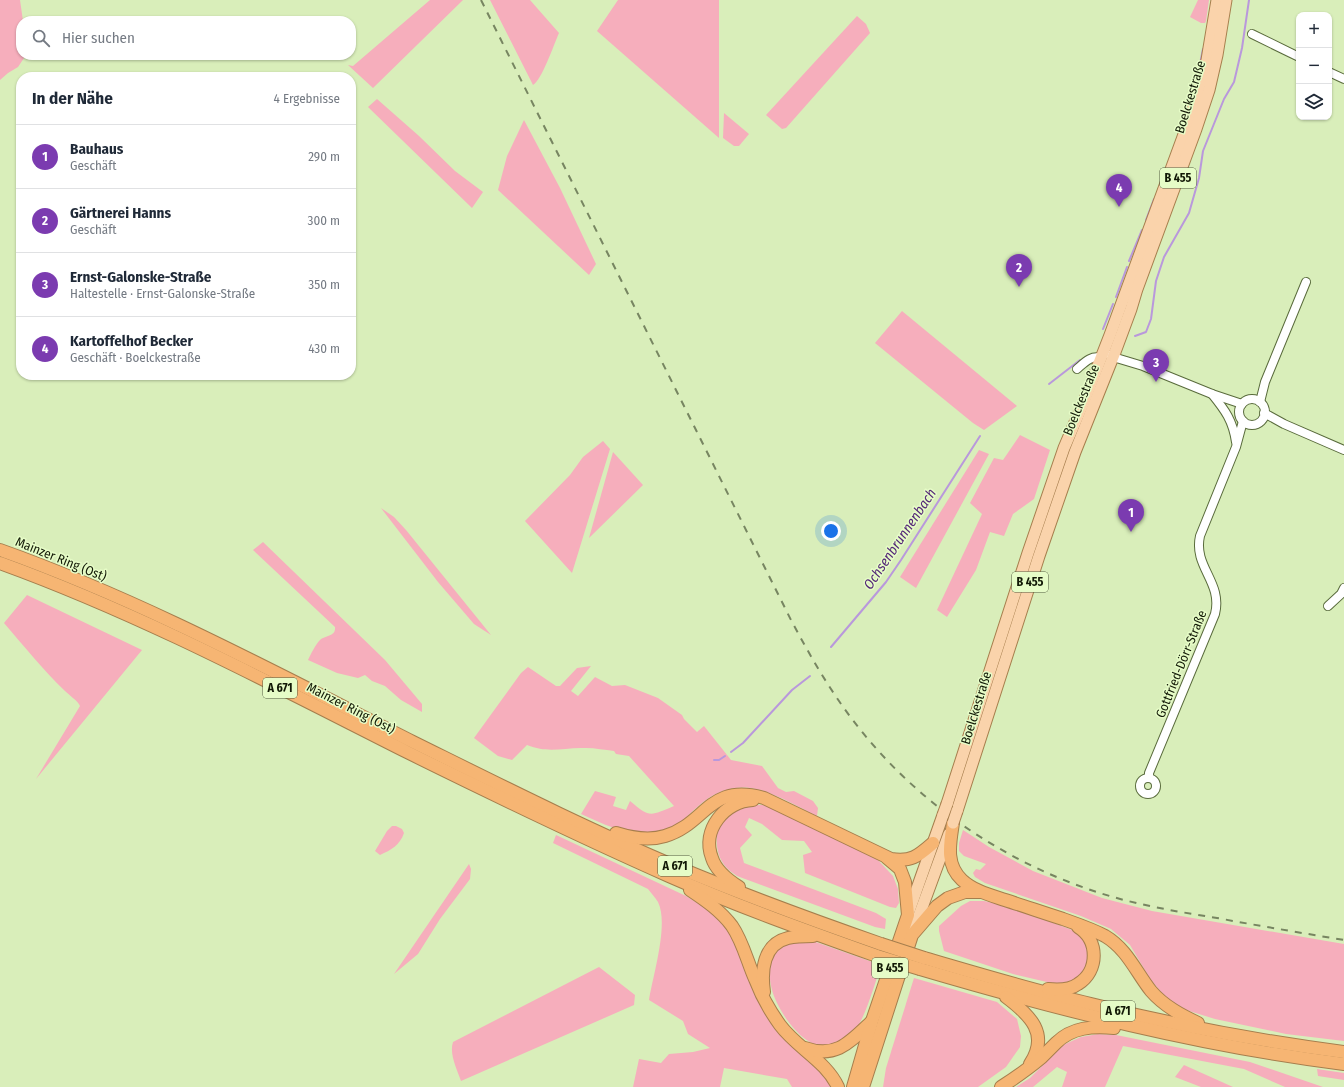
<!DOCTYPE html>
<html lang="de">
<meta charset="utf-8">
<style>
body{margin:0;font-family:"Fira Sans Condensed",sans-serif;background:#f2f2f3;color:#1f2937}
.controls{position:absolute;right:12px;top:12px;display:grid;overflow:hidden;border-radius:8px;box-shadow:0 1px 3px #0004}
.controls button{width:36px;height:36px;display:grid;place-items:center;padding:0;border:0;border-bottom:1px solid #e0e1e3;background:#fff;color:#1f2937;font:20px sans-serif}
.you{position:absolute;left:831px;top:531px;width:14px;height:14px;margin:-10px;border:3px solid #fff;border-radius:50%;background:#1a73e8;box-shadow:0 0 0 6px #1a73e833}
.badge{display:grid;place-items:center;width:26px;height:26px;border-radius:50%;background:#7b3bb0;color:#fff;font-size:13px;font-weight:700}
.pin{position:absolute;translate:-50% -33px;filter:drop-shadow(0 1px 2px #0008)}
.pin::after{content:'';position:absolute;top:21px;width:14px;height:12px;background:inherit;clip-path:polygon(0 0,100% 0,50% 100%)}
.list{margin:0;padding:0;list-style:none}
h2{display:flex;justify-content:space-between;align-items:center;height:52px;margin:0;padding:0 16px;font-size:17px}
h2 small{font-size:13px;font-weight:400;color:#747a83}
.list li{display:grid;grid-template-columns:26px 1fr auto;gap:12px;align-items:center;box-sizing:border-box;height:64px;padding:0 16px;border-top:1px solid #e0e1e3}
.list b{display:block;font-size:15px;white-space:nowrap}
.list p{margin:0;font-size:13px;white-space:nowrap;color:#747a83}
.list em{font-size:13px;font-style:normal;color:#747a83}
.icon{flex:none;width:22px;height:22px;fill:none;stroke:currentColor;stroke-width:2;stroke-linecap:round;stroke-linejoin:round}
.map{position:relative;flex:none;width:1344px;height:1087px;overflow:hidden}
.search{position:absolute;background:#fff;box-shadow:0 1px 3px #0004;left:16px;top:16px;width:340px;height:44px;display:flex;align-items:center;gap:10px;box-sizing:border-box;padding:0 14px;border-radius:16px;color:#747a83;font-size:15px}
.panel{position:absolute;background:#fff;box-shadow:0 1px 3px #0004;left:16px;top:72px;width:340px;height:308px;border-radius:16px}
.map>svg:first-child{display:block}
</style>
<div class="map">
<svg width="1344" height="1087" viewBox="0 0 1344 1087">
<rect width="100%" height="100%" fill="#d9eeba"/>
<g fill="#f6aebc">
<polygon points="0,0 20,0 23,21 21,21 21,55 26,55 18,67 8,73 0,80"/>
<polygon points="430,0 463,0 373,88 348,65 353,66"/>
<path d="M490,0H530L559,33C554,44 542,80 533,85Z"/>
<polygon points="618,0 719,0 719,138 597,31"/>
<polygon points="1198,0 1209,0 1206,21 1205,23 1201,23 1190,17"/>
<polygon points="857,16 866,24 870,33 786,128 782,129 766,115"/>
<polygon points="377,99 419,136 455,171 483,192 472,208 368,107"/>
<polygon points="724,113 749,134 739,146 734,146 723,138"/>
<polygon points="524,120 560,188 596,264 589,275 498,190 507,156"/>
<polygon points="902,311 1017,406 984,430 973,423 875,343"/>
<polygon points="1020,435 1050,450 1034,499 1013,514 1004,536 990,532 976,570 947,617 937,610 982,514 970,503 994,458 1003,460"/>
<polygon points="603,441 610,449 572,573 525,521 570,475 583,457"/>
<polygon points="979,450 989,454 916,588 900,577"/>
<polygon points="613,452 643,485 589,538"/>
<polygon points="381,508 394,517 406,530 491,635 474,624 438,582"/>
<path d="M263,542L385,660L422,704V712L401,700L385,686L372,681L365,675L358,678L337,673L308,660C311,654 315,645 320,640C325,635 336,637 335,627L253,550Z"/>
<path d="M27,595L142,650L36,779L80,706C78,701 69,695 65,691C43,670 24,646 4,623Z"/>
<path d="M591,666L571,691L578,696L595,677L612,686L625,685L658,698L682,715L684,719L697,732L704,726L731,760L762,766L778,788L786,792L794,791L813,801L818,808L817,816C797,806 772,791 750,788C735,786 718,791 706,800C689,812 677,832 654,834C628,837 604,824 581,814L595,791L616,797L613,806L626,810L630,801C650,818 650,816 674,806L629,756L616,754L614,751C605,750 595,748 586,748C563,747 550,754 527,745L512,760L498,756L474,738L521,673L528,667L556,686H560L577,668Z"/>
<path d="M752,805H763L781,811L878,860L893,876L898,889L899,903L896,908L890,907L805,873L803,855L812,852L804,841L782,840L762,824L749,818L745,827L752,835L740,848L744,863L876,913L886,919L885,929L875,927L737,876C733,873 728,870 725,866C715,854 713,830 724,818C731,811 743,806 752,805Z"/>
<path d="M392,826H396L402,829L404,833C400,845 391,850 380,855L375,851L387,831Z"/>
<polygon points="963,830 989,847 1033,871 1102,898 1152,911 1344,944 1344,1041 1286,1034 1215,1019 1186,1010 1166,998 1150,979 1130,945 1111,929 1081,916 985,883 975,877 973,873 976,869 980,870 986,864 964,856 959,851 959,843"/>
<path d="M556,835L686,896L709,910L725,924L737,940L755,988L822,1069L835,1087H792L787,1079L724,1068L720,1087H633L639,1059L661,1063L669,1054L693,1052L710,1048L688,1034L683,1021L649,1000C653,975 669,924 658,902C655,897 651,893 648,889L553,843Z"/>
<polygon points="469,864 471,869 470,879 440,919 418,954 394,974"/>
<polygon points="970,901 984,901 1009,906 1075,931 1086,939 1091,959 1078,980 1063,983 1051,983 1013,974 944,951 939,931 939,926 961,906"/>
<path d="M810,940L881,965C875,983 865,1020 853,1033C847,1040 840,1043 832,1044C829,1045 826,1046 823,1046C801,1046 777,1009 772,990C769,979 769,969 772,957C774,952 776,948 780,945C785,941 803,941 810,940Z"/>
<path d="M599,967L635,995L634,1005L461,1081C457,1069 449,1054 453,1042Z"/>
<polygon points="914,978 997,1002 1017,1019 1021,1036 1020,1047 1006,1067 978,1087 883,1087 886,1068"/>
<polygon points="1098,1034 1116,1035 1250,1062 1323,1087 1285,1087 1244,1069 1123,1046 1105,1087 1062,1087 1067,1072 1057,1067 1033,1087 1016,1087 1030,1078 1063,1045 1081,1037"/>
<polygon points="1184,1065 1233,1087 1201,1087 1175,1077"/>
<polygon points="1317,1069 1344,1073 1344,1080 1318,1076"/>
</g>
<g fill="none" stroke-linecap="round" stroke-linejoin="round">
<g stroke="#b998dc" stroke-width="2">
<polyline points="1200,64 1203,49"/>
<polyline points="1146,220 1154,199"/>
<polyline points="1129,261 1142,230"/>
<polyline points="1116,297 1127,267"/>
<polyline points="1103,329 1113,304"/>
<polyline points="1135,336 1146,332 1151,319 1156,281 1164,257 1189,213 1199,178 1203,151 1224,99 1234,82 1242,48 1249,0"/>
<polyline points="1049,384 1080,360"/>
<polyline points="831,647 886,582 901,560 980,436"/>
<polyline points="731,752 743,743 792,690 810,676"/>
<polyline points="714,760 719,760 725,756"/>
</g>
<defs>
<g id="minor">
<polyline points="1252,34 1299,57"/>
<polyline points="1329,72 1344,79"/>
<polyline points="1109,355 1113,357 1143,366 1212,394 1242,404"/>
<path d="M1077,369C1084,363 1091,355 1101,358"/>
<path d="M1212,394C1225,410 1233,421 1236,442"/>
<circle cx="1252" cy="412" r="13"/>
<polyline points="1260,402 1265,382 1306,282"/>
<polyline points="1264,413 1284,424 1344,450"/>
<polyline points="1328,606 1341,594 1344,588"/>
<circle cx="1148" cy="786" r="8"/>
<path d="M1149,778V773L1215,614C1223,582 1193,567 1200,536L1236,447L1243,421"/>
</g>
<g id="major">
<polyline points="947,804 1028,553 1064,448 1085,399 1110,335 1190,118 1207,60 1217,0"/>
<polyline points="957,811 1039,556 1075,452 1115,352 1131,309 1137,289 1196,129 1209,90 1217,55 1226,0"/>
<polyline points="908,914 943,815"/>
<polyline points="913,932 949,834"/>
</g>
<g id="highway">
<path d="M0,550C143,601 278,674 413,742C500,785 587,829 677,867C744,895 812,920 881,944"/>
<path d="M0,563C141,614 274,685 407,752C494,795 581,837 669,876C737,906 807,931 877,956"/>
<path d="M953,823C950,843 945,864 962,880C974,891 990,895 1005,900C1024,906 1044,913 1063,919C1077,924 1092,929 1105,936C1127,949 1136,972 1151,991C1164,1006 1181,1015 1198,1023"/>
<path d="M616,833C632,838 649,841 665,836C706,824 709,782 764,798L891,859C912,862 918,856 933,843"/>
<path d="M739,887C728,880 716,871 712,858C701,830 725,801 753,800"/>
<path d="M690,890C705,900 721,911 732,926C743,942 747,961 755,979C761,995 770,1011 780,1025C797,1048 826,1061 838,1087"/>
<path d="M924,958C979,974 1035,991 1091,1004C1174,1025 1259,1041 1344,1052"/>
<path d="M920,969C1059,1010 1200,1046 1344,1064"/>
<path d="M1048,989C1058,990 1070,990 1078,984C1099,971 1099,940 1078,927"/>
<path d="M764,992C761,971 763,944 788,938C796,936 805,936 813,936"/>
<path d="M1006,997C1030,1015 1050,1034 1030,1064"/>
<path d="M805,1048C836,1059 850,1042 871,1022"/>
<polyline points="853,1087 872,1021 908,915 905,882 900,869 887,858"/>
<polyline points="863,1087 912,935 937,906 948,898 965,892 980,892"/>
<path d="M1001,1087C1015,1078 1028,1069 1041,1058C1046,1053 1051,1048 1056,1043C1072,1027 1093,1026 1114,1028"/>
</g>
</defs>
<use href="#minor" stroke="#596b3c" stroke-width="10"/>
<use href="#major" stroke="#a67e4d" stroke-width="13"/>
<use href="#highway" stroke="#a67e4d" stroke-width="14"/>
<use href="#minor" stroke="#fff" stroke-width="8"/>
<use href="#major" stroke="#fad3ab" stroke-width="11"/>
<use href="#highway" stroke="#f6b573" stroke-width="12"/>
<path stroke="#778561" stroke-width="2" stroke-dasharray="7 7" stroke-linecap="butt" d="M481,0L791,620C806,648 821,675 839,701C906,799 1010,870 1124,900C1155,908 1186,913 1217,918C1260,926 1302,933 1344,940"/>
<defs>
<g id="major-bridge">
<polyline points="943,815 947,804"/>
<polyline points="953,823 957,811"/>
</g>
<g id="highway-bridge">
<polyline points="881,944 924,958"/>
<polyline points="877,956 920,969"/>
</g>
</defs>
<use href="#major-bridge" stroke="#a67e4d" stroke-width="13" stroke-linecap="butt"/>
<use href="#highway-bridge" stroke="#a67e4d" stroke-width="14" stroke-linecap="butt"/>
<use href="#major-bridge" stroke="#fad3ab" stroke-width="11"/>
<use href="#highway-bridge" stroke="#f6b573" stroke-width="12"/>
</g>
<g text-anchor="middle" dominant-baseline="central" stroke-width="3" stroke-linejoin="round" paint-order="stroke">
<g fill="#e6fcc7" stroke="#525d40" stroke-width="1">
<rect x="1160" y="168" width="36" height="20" rx="3"/>
<rect x="1012" y="572" width="36" height="20" rx="3"/>
<rect x="263" y="678" width="34" height="20" rx="3"/>
<rect x="658" y="856" width="34" height="20" rx="3"/>
<rect x="872" y="958" width="36" height="20" rx="3"/>
<rect x="1101" y="1001" width="34" height="20" rx="3"/>
</g>
<g font-size="12" font-weight="bold" fill="#121906">
<text x="1178" y="178">B 455</text>
<text x="1030" y="582">B 455</text>
<text x="280" y="688">A 671</text>
<text x="675" y="866">A 671</text>
<text x="890" y="968">B 455</text>
<text x="1118" y="1011">A 671</text>
</g>
<g font-size="13" fill="#121906" stroke="#e6fcc7">
<text transform="translate(1190 97) rotate(-73)">Boelckestraße</text>
<text transform="translate(1081 400) rotate(-68)">Boelckestraße</text>
<text transform="translate(61 559) rotate(22)">Mainzer Ring (Ost)</text>
<text transform="translate(1181 664) rotate(-68)">Gottfried-Dörr-Straße</text>
<text transform="translate(351 708) rotate(27)">Mainzer Ring (Ost)</text>
<text transform="translate(976 708) rotate(-73)">Boelckestraße</text>
</g>
<g font-size="14" font-style="italic" fill="#532777" stroke="#e6fcc7">
<text transform="translate(900 539) rotate(-56)">Ochsenbrunnenbach</text>
</g>
</g>
</svg>
<div class="controls">
<button>+</button>
<button>−</button>
<button><svg class="icon" aria-label="layers" viewBox="0 0 24 24"><path d="M12 4l9 5-9 5-9-5zM3 14l9 5 9-5"/></svg></button>
</div>
<div class="you"></div>
<div class="pin badge" style="left:1131px;top:532px">1</div>
<div class="pin badge" style="left:1019px;top:287px">2</div>
<div class="pin badge" style="left:1156px;top:382px">3</div>
<div class="pin badge" style="left:1119px;top:207px">4</div>
<div class="search"><svg class="icon" aria-label="search" viewBox="0 0 24 24"><circle cx="10" cy="10" r="6"/><path d="M15 15l6 6"/></svg>Hier suchen</div>
<section class="panel">
<h2>In der Nähe<small>4 Ergebnisse</small></h2>
<ul class="list">
<li><span class="badge">1</span><div><b>Bauhaus</b><p>Geschäft</p></div><em>290 m</em></li>
<li><span class="badge">2</span><div><b>Gärtnerei Hanns</b><p>Geschäft</p></div><em>300 m</em></li>
<li><span class="badge">3</span><div><b>Ernst-Galonske-Straße</b><p>Haltestelle · Ernst-Galonske-Straße</p></div><em>350 m</em></li>
<li><span class="badge">4</span><div><b>Kartoffelhof Becker</b><p>Geschäft · Boelckestraße</p></div><em>430 m</em></li>
</ul>
</section>
</div>
